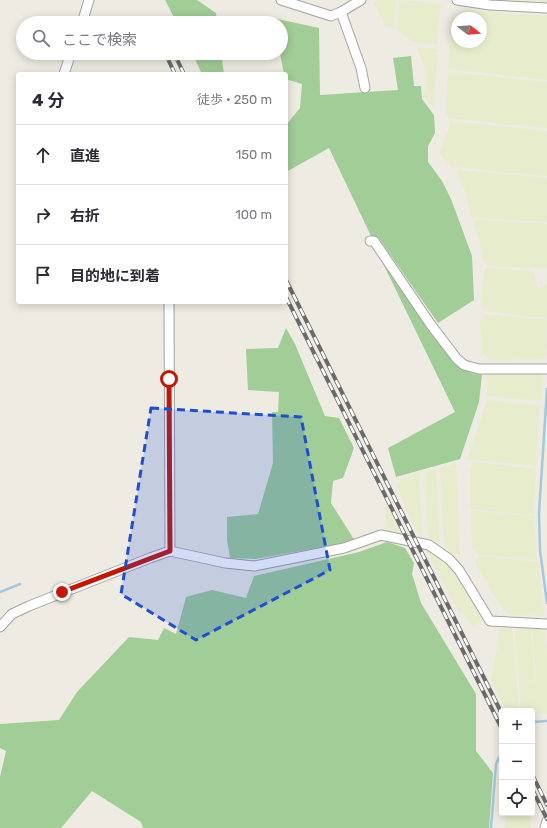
<!DOCTYPE html>
<html lang="ja">
<meta charset="utf-8">
<style>
body{margin:0;font-family:Rubik,"Noto Sans JP",sans-serif;background:#f7f7f7;color:#2b2b33}
.controls{position:absolute;right:12px;bottom:12px;display:grid;overflow:hidden;border-radius:4px;box-shadow:0 2px 10px #0003}
.controls button{width:36px;height:36px;display:grid;place-items:center;padding:0;border:0;border-bottom:1px solid #e1e1e2;background:#fff;color:#2b2b33;font:20px sans-serif}
.compass{position:absolute;left:451px;top:12px;width:36px;height:36px;border-radius:50%;background:#fff;box-shadow:0 2px 10px #0003;rotate:107deg}
.stop{position:absolute;width:12px;height:12px;margin:-9px;border:3px solid #c81500;border-radius:50%;background:#fff}
.stop.end{background:#c81500;border-color:#fff;box-shadow:0 1px 4px #0008}
.list{margin:0;padding:0;list-style:none}
h2{display:flex;justify-content:space-between;align-items:center;height:52px;margin:0;padding:0 16px;font-size:17px}
h2 small{font-size:13px;font-weight:400;color:#7c7c81}
.list li{display:grid;grid-template-columns:26px 1fr auto;gap:12px;align-items:center;box-sizing:border-box;height:60px;padding:0 16px;border-top:1px solid #e1e1e2}
.list b{display:block;font-size:15px;white-space:nowrap}
.list em{font-size:13px;font-style:normal;color:#7c7c81}
.icon{flex:none;width:22px;height:22px;fill:none;stroke:currentColor;stroke-width:2;stroke-linecap:round;stroke-linejoin:round}
.map{position:relative;flex:none;width:547px;height:828px;overflow:hidden}
.search{position:absolute;background:#fff;box-shadow:0 2px 10px #0003;left:16px;top:16px;width:272px;height:44px;display:flex;align-items:center;gap:10px;box-sizing:border-box;padding:0 14px;border-radius:22px;color:#7c7c81;font-size:15px}
.panel{position:absolute;background:#fff;box-shadow:0 2px 10px #0003;left:16px;top:72px;width:272px;height:232px;border-radius:4px}
.map>svg:first-child{display:block}
</style>
<div class="map">
<svg width="547" height="828" viewBox="0 0 547 828">
<rect width="100%" height="100%" fill="#eeebe2"/>
<g fill="#e7edcc" fill-rule="evenodd">
<polygon points="379,0 396,0 394,29 384,26 380,13 373,3"/>
<polygon points="399,0 441,4 437,44 418,43 412,41 397,30"/>
<polygon points="480,0 547,0 547,5"/>
<path d="M465,10L547,16V80L448,69L452,16H464ZM457,18H481V42H457Z"/>
<polygon points="417,47 438,49 434,108 423,97 426,85 425,70"/>
<polygon points="448,72 547,82 547,128 449,118 446,114"/>
<polygon points="449,121 547,131 547,176 453,167 443,158 440,152 449,128"/>
<polygon points="455,170 547,178 547,222 471,217 466,193"/>
<polygon points="473,220 547,224 547,268 486,266 486,263 483,263 480,244"/>
<polygon points="484,268 533,271 538,288 547,284 547,318 483,311 483,308 481,307"/>
<polygon points="483,314 547,320 546,359 489,360 482,352 480,320 483,320"/>
<polygon points="538,373 543,376 541,401 487,396 488,374"/>
<polygon points="487,400 540,406 536,466 467,459"/>
<polygon points="473,462 536,469 534,515 470,509 470,468"/>
<polygon points="456,464 460,555 452,554 444,545 440,468"/>
<polygon points="436,468 440,543 428,538 425,471"/>
<polygon points="419,472 422,536 420,536 407,510 396,483"/>
<polygon points="386,502 401,534 385,533"/>
<polygon points="471,511 534,516 537,560 476,554 475,550 472,550"/>
<polygon points="426,549 437,555 455,572 483,621 472,626 462,612 459,613"/>
<polygon points="478,556 538,562 544,616 510,615 506,613 495,598 476,564 475,559 478,559"/>
<polygon points="531,627 535,682 519,683 515,631 518,630 518,628"/>
<polygon points="499,628 512,628 519,711 506,711 491,680 499,638"/>
<polygon points="532,628 545,628 547,658 547,713 532,714 532,711 521,711 519,684 536,682"/>
<polygon points="507,813 531,813 531,828 505,828"/>
</g>
<g fill="#a1cd96">
<polygon points="165,0 197,0 216,13 217,23 177,23"/>
<polygon points="273,18 319,28 320,95 398,90 393,58 411,56 414,86 421,86 422,99 434,115 435,133 428,146 428,162 442,181 451,199 472,256 474,300 438,323 378,237 372,238 329,148 286,172 286,125 300,108 302,84 286,79 286,74 284,74 280,53 281,23 274,23"/>
<polygon points="192,53 221,53 224,74 202,74"/>
<polygon points="378,253 450,358 471,373 482,375 479,402 460,459 396,477 388,448 455,412"/>
<polygon points="286,328 295,344 325,416 339,418 354,448 343,478 333,481 331,503 355,541 256,559 230,558 227,540 227,517 258,514 273,463 272,412 278,412 279,392 248,390 246,349 278,348"/>
<polygon points="387,542 405,548 414,563 412,574 421,603 476,694 476,751 493,773 489,828 143,828 141,822 92,791 61,828 0,828 0,777 6,751 0,748 0,724 59,720 77,692 129,637 158,640 164,628 176,634 186,597 212,590 246,598 254,576 359,552"/>
</g>
<g fill="none" stroke-linecap="round" stroke-linejoin="round">
<g stroke="#a2c9dc" stroke-width="2.5">
<polyline points="547,389 539,513 540,550 547,603"/>
<polyline points="0,592 20,584"/>
<polyline points="532,722 547,721"/>
<polyline points="491,828 496,764 502,751"/>
</g>
<defs>
<g id="minor">
<polyline points="281,0 331,16 341,12 361,0"/>
<polyline points="457,0 490,5 547,8"/>
<polyline points="341,12 361,68 365,88"/>
<polyline points="82,23 89,0"/>
<polyline points="64,74 71,53"/>
<polyline points="370,241 374,241 431,325 457,359 464,365 479,369 547,369"/>
<polyline points="169,302 170,551"/>
<polyline points="0,627 12,614 29,606 150,558 170,551 225,563 254,566 344,548 381,535 429,545 449,559 459,570 490,621 547,624"/>
<polyline points="545,828 547,821"/>
</g>
</defs>
<use href="#minor" stroke="#a3a3a3" stroke-width="11"/>
<use href="#minor" stroke="#fff" stroke-width="9"/>
<defs>
<g id="rail">
<polyline points="158,22 159,23"/>
<polyline points="165,53 175,74"/>
<polyline points="174,53 184,74"/>
<polyline points="286,280 502,714"/>
<polyline points="286,297 502,729"/>
<polyline points="532,774 547,805"/>
<polyline points="532,789 547,819"/>
</g>
</defs>
<use href="#rail" stroke="#6a6a6a" stroke-width="4"/>
<use href="#rail" stroke="#fff" stroke-width="2.5" stroke-dasharray="8" stroke-linecap="butt"/>
</g>
<g fill="none" stroke-linecap="round" stroke-linejoin="round">
<polyline stroke="#c81500" stroke-width="5" points="62,592 170,551 169,379"/>
</g>
<path fill="#1d4ed8" fill-opacity="0.2" stroke="#1d4ed8" stroke-width="3" stroke-dasharray="8 5" stroke-linejoin="round" d="M151,408L301,417L330,570L196,640L121,594Z"/>
</svg>
<div class="controls">
<button>+</button>
<button>−</button>
<button><svg class="icon" aria-label="locate" viewBox="0 0 24 24"><circle cx="12" cy="12" r="6"/><path d="M12 2v4M12 18v4M2 12h4M18 12h4"/></svg></button>
</div>
<svg class="compass" viewBox="-18 -18 36 36"><path d="M0-13l5 13h-10z" fill="#e53935"/><path d="M0 13l5-13h-10z" fill="#7c7c81"/></svg>
<div class="stop" style="left:169px;top:379px"></div>
<div class="stop end" style="left:62px;top:592px"></div>
<div class="search"><svg class="icon" aria-label="search" viewBox="0 0 24 24"><circle cx="10" cy="10" r="6"/><path d="M15 15l6 6"/></svg>ここで検索</div>
<section class="panel">
<h2>4 分<small>徒歩 · 250 m</small></h2>
<ul class="list">
<li><svg class="icon" aria-label="ahead" viewBox="0 0 24 24"><path d="M12 20V5M6 11l6-6 6 6"/></svg><div><b>直進</b></div><em>150 m</em></li>
<li><svg class="icon" aria-label="right" viewBox="0 0 24 24"><path d="M7 20v-9h11M14 6l5 5-5 5"/></svg><div><b>右折</b></div><em>100 m</em></li>
<li><svg class="icon" aria-label="arrive" viewBox="0 0 24 24"><path d="M6 21V4h12l-3 4 3 4H6"/></svg><div><b>目的地に到着</b></div></li>
</ul>
</section>
</div>
